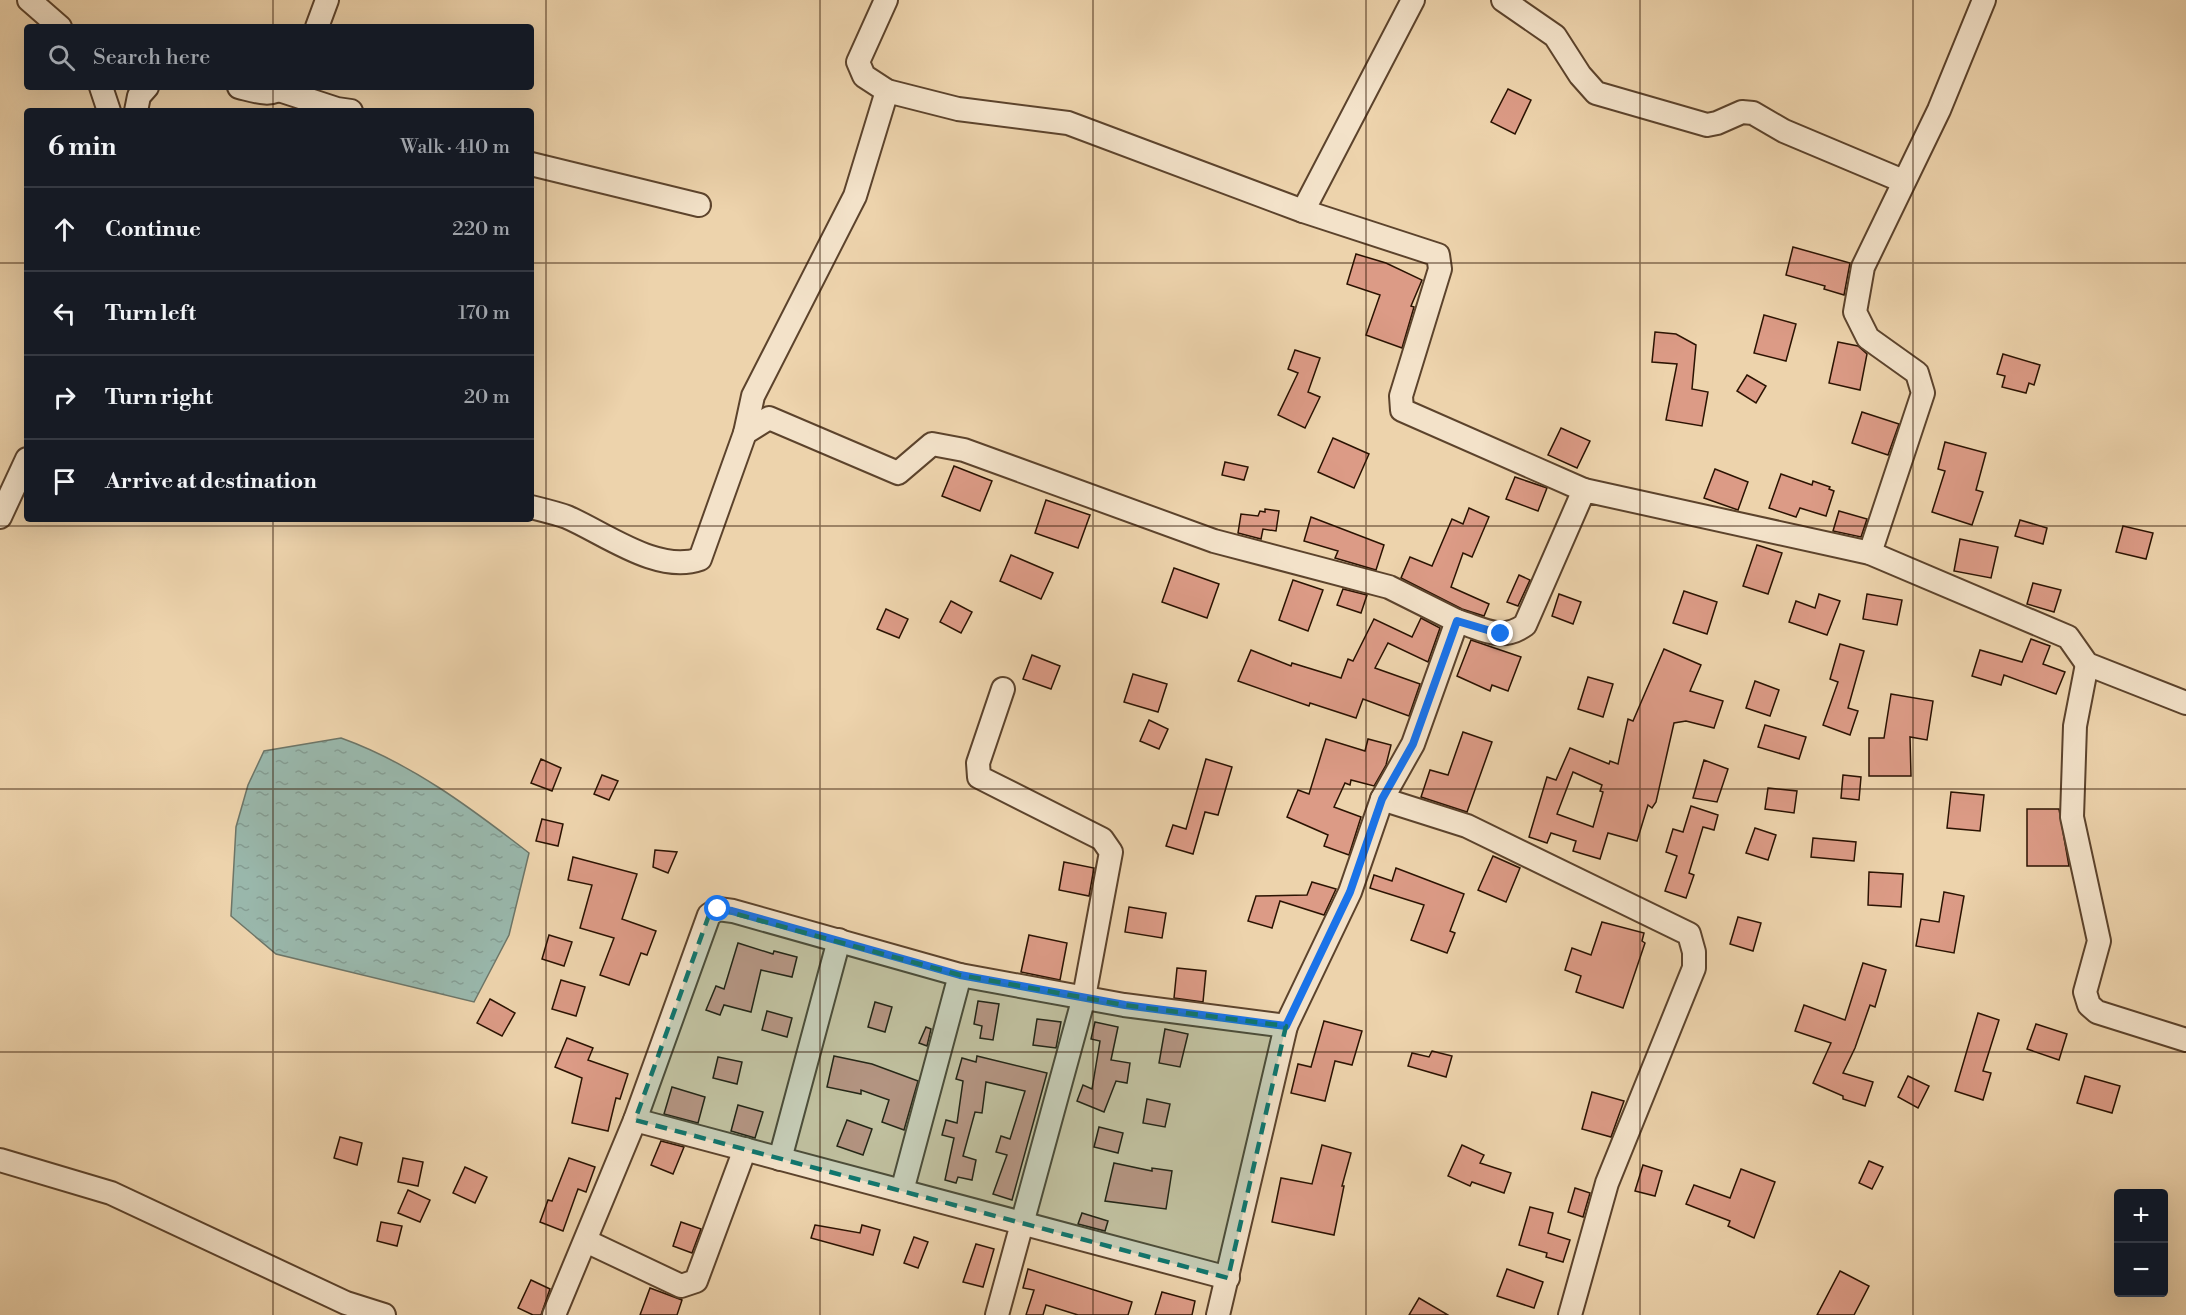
<!DOCTYPE html>
<meta charset="utf-8">
<style>
body{margin:0;font-family:"Libre Bodoni",serif;background:#20242c;color:#f1f3f6}
.controls{position:absolute;right:18px;bottom:18px;display:grid;overflow:hidden;border-radius:6px;box-shadow:0 6px 24px #0002}
.controls button{width:54px;height:54px;display:grid;place-items:center;padding:0;border:0;border-bottom:2px solid #363941;background:#171b24;color:#f1f3f6;font:30px sans-serif}
.stop{position:absolute;width:18px;height:18px;margin:-14px;border:4px solid #1a73e8;border-radius:50%;background:#fff}
.stop.end{background:#1a73e8;border-color:#fff;box-shadow:0 2px 6px #0008}
.list{margin:0;padding:0;list-style:none}
h2{display:flex;justify-content:space-between;align-items:center;height:78px;margin:0;padding:0 24px;font-size:26px}
h2 small{font-size:20px;font-weight:400;color:#9ea1a6}
.list li{display:grid;grid-template-columns:39px 1fr auto;gap:18px;align-items:center;box-sizing:border-box;height:84px;padding:0 24px;border-top:2px solid #363941}
.list b{display:block;font-size:22px;white-space:nowrap}
.list em{font-size:20px;font-style:normal;color:#9ea1a6}
.icon{flex:none;width:33px;height:33px;fill:none;stroke:currentColor;stroke-width:2;stroke-linecap:round;stroke-linejoin:round}
.map{position:relative;flex:none;width:2186px;height:1315px;overflow:hidden}
.search{position:absolute;background:#171b24;box-shadow:0 6px 24px #0002;left:24px;top:24px;width:510px;height:66px;display:flex;align-items:center;gap:15px;box-sizing:border-box;padding:0 21px;border-radius:6px;color:#9ea1a6;font-size:22px}
.panel{position:absolute;background:#171b24;box-shadow:0 6px 24px #0002;left:24px;top:108px;width:510px;height:414px;border-radius:6px}
.map>svg:first-child{display:block}
</style>
<div class="map">
<svg width="2186" height="1315" viewBox="0 0 2186 1315">
<defs>
<pattern id="water-ripples" width="26" height="14" patternUnits="userSpaceOnUse" patternTransform="scale(1.5)"><rect width="26" height="14" fill="#99b7ab"/><path d="M2 4q2-2 4 0t4 0M15 11q2-2 4 0t4 0" fill="none" stroke="#849c92"/></pattern>
</defs>
<rect width="100%" height="100%" fill="#edd3ac"/>
<filter id="stains"><feTurbulence type="fractalNoise" baseFrequency=".00333" numOctaves="4"/><feColorMatrix values="0 0 0 0 .2 0 0 0 0 .09 0 0 0 0 .02 0 0 0 .5 -.17"/></filter>
<radialGradient id="worn" r=".72"><stop offset=".6" stop-color="#630" stop-opacity="0"/><stop offset="1" stop-color="#630" stop-opacity=".3"/></radialGradient>
<path fill="url(#water-ripples)" stroke="#6d7567" stroke-width="1.5" d="M341,738C411,763 471,808 529,853L509,935L474,1002L276,954L231,916L236,827L248,785L264,751Z"/>
<g fill="#dc9b86" stroke="#2b1302" stroke-width="1.5" fill-rule="evenodd">
<polygon points="1508,89 1531,100 1515,134 1491,122"/>
<polygon points="1793,247 1850,263 1844,295 1824,289 1825,286 1786,275"/>
<polygon points="1356,254 1386,263 1422,280 1411,306 1414,307 1402,348 1366,335 1380,295 1347,284"/>
<polygon points="1764,315 1796,324 1786,361 1754,353"/>
<polygon points="1655,332 1676,334 1696,345 1692,389 1708,392 1702,426 1666,420 1677,364 1652,362"/>
<polygon points="1838,342 1858,346 1867,354 1860,390 1829,383"/>
<polygon points="1295,350 1320,358 1308,392 1320,397 1305,428 1278,415 1298,373 1288,369"/>
<polygon points="2003,354 2040,365 2034,385 2029,383 2026,393 2002,387 2005,376 1997,374"/>
<polygon points="1747,375 1766,386 1756,403 1737,391"/>
<polygon points="1862,412 1899,424 1888,455 1852,443"/>
<polygon points="1561,428 1590,441 1577,468 1548,455"/>
<polygon points="1333,438 1369,454 1354,488 1318,472"/>
<polygon points="1945,442 1986,453 1976,490 1983,492 1972,525 1932,512 1945,471 1938,469"/>
<polygon points="1225,462 1248,467 1244,480 1222,475"/>
<polygon points="954,466 992,481 980,511 942,496"/>
<polygon points="1715,469 1748,482 1738,510 1704,498"/>
<polygon points="1781,474 1812,485 1813,481 1830,487 1829,489 1834,491 1826,516 1800,508 1796,517 1769,508"/>
<polygon points="1515,477 1547,488 1538,511 1506,499"/>
<polygon points="1046,500 1090,515 1078,548 1035,533"/>
<polygon points="1469,508 1489,517 1472,557 1463,553 1451,587 1489,604 1484,616 1462,609 1401,578 1410,557 1432,566 1452,519 1463,524"/>
<polygon points="1265,509 1279,511 1276,531 1263,529 1261,539 1238,533 1241,514 1258,516 1260,511 1265,512"/>
<polygon points="1839,511 1867,519 1861,537 1833,531"/>
<polygon points="1311,517 1384,545 1376,570 1335,558 1338,551 1304,541"/>
<polygon points="2020,520 2047,528 2043,544 2015,536"/>
<polygon points="2123,526 2153,533 2146,559 2116,552"/>
<polygon points="1960,539 1998,547 1991,578 1954,571"/>
<polygon points="1757,545 1782,553 1768,594 1743,586"/>
<polygon points="1011,555 1053,573 1041,599 1000,581"/>
<polygon points="1174,568 1219,584 1207,618 1162,602"/>
<polygon points="1519,575 1530,580 1518,606 1507,602"/>
<polygon points="1293,580 1323,590 1308,631 1279,620"/>
<polygon points="2033,583 2061,590 2054,612 2027,604"/>
<polygon points="1343,589 1367,595 1361,613 1337,605"/>
<polygon points="1684,591 1717,602 1707,634 1673,623"/>
<polygon points="1559,594 1581,602 1573,624 1552,616"/>
<polygon points="1819,594 1840,601 1827,635 1789,622 1796,601 1815,608"/>
<polygon points="1867,594 1902,600 1897,625 1863,619"/>
<polygon points="951,601 972,612 961,633 940,622"/>
<polygon points="886,609 908,619 899,638 877,629"/>
<polygon points="1421,618 1440,628 1428,662 1388,643 1375,668 1420,684 1409,716 1363,699 1356,718 1310,703 1309,706 1238,681 1251,650 1291,666 1292,663 1341,678 1348,659 1353,661 1374,619 1412,637"/>
<polygon points="2031,639 2050,646 2043,664 2065,672 2056,694 2004,675 2001,685 1972,676 1980,650 2022,662"/>
<polygon points="1471,640 1521,657 1508,691 1492,685 1490,691 1457,676"/>
<polygon points="1840,644 1864,651 1848,708 1858,711 1850,735 1823,725 1838,682 1830,679"/>
<path d="M1664,649L1701,665L1690,691L1723,701L1714,728L1686,721L1674,723L1656,802L1652,808L1648,805L1637,841L1608,833L1600,859L1573,851L1576,841L1551,833L1547,843L1529,837L1547,777L1556,780L1570,748L1609,764L1610,761L1618,764L1628,719L1633,721ZM1573,772L1602,785L1600,791L1603,792L1593,827L1557,814Z"/>
<polygon points="1032,655 1060,666 1051,689 1023,679"/>
<polygon points="1133,674 1167,684 1158,712 1124,702"/>
<polygon points="1588,677 1613,684 1603,717 1578,709"/>
<polygon points="1755,681 1779,690 1770,716 1746,708"/>
<polygon points="1891,694 1933,701 1927,740 1910,737 1911,776 1869,776 1869,738 1884,738"/>
<polygon points="1149,720 1168,729 1159,749 1140,741"/>
<polygon points="1765,725 1806,737 1799,759 1758,747"/>
<polygon points="1463,732 1492,742 1467,812 1421,797 1430,770 1448,775"/>
<polygon points="1326,739 1365,751 1368,739 1391,745 1386,765 1374,786 1351,780 1350,785 1345,783 1334,807 1361,817 1349,855 1324,846 1328,835 1287,817 1298,790 1309,794"/>
<polygon points="541,759 561,768 552,791 531,783"/>
<polygon points="1206,759 1232,767 1218,815 1205,812 1193,854 1166,846 1173,825 1186,829"/>
<polygon points="1704,760 1728,769 1717,802 1693,798"/>
<polygon points="602,775 618,781 609,800 594,794"/>
<polygon points="1843,775 1861,777 1859,800 1841,798"/>
<polygon points="1768,788 1797,791 1794,813 1765,809"/>
<polygon points="1951,792 1984,795 1980,831 1947,828"/>
<polygon points="1691,806 1718,815 1714,830 1703,827 1689,873 1694,875 1686,898 1665,891 1677,856 1666,852 1673,829 1683,832"/>
<polygon points="2027,809 2059,809 2069,866 2027,866"/>
<polygon points="542,819 563,824 558,846 536,841"/>
<polygon points="1755,828 1776,835 1768,860 1746,853"/>
<polygon points="1813,838 1856,842 1854,861 1811,857"/>
<polygon points="655,850 677,852 668,873 653,867"/>
<polygon points="1493,856 1520,868 1506,902 1478,890"/>
<polygon points="573,857 637,874 622,919 656,931 647,955 641,953 629,985 600,975 614,938 580,928 592,885 568,880"/>
<polygon points="1064,862 1094,868 1089,896 1059,890"/>
<polygon points="1396,868 1464,894 1450,931 1455,933 1447,953 1411,940 1424,905 1370,888 1374,875 1392,881"/>
<polygon points="1869,872 1903,874 1901,907 1868,905"/>
<polygon points="1312,882 1336,889 1324,915 1280,901 1272,928 1248,921 1256,896 1307,895"/>
<polygon points="1944,892 1964,896 1954,953 1916,946 1921,919 1939,922"/>
<polygon points="1129,907 1166,913 1162,938 1125,932"/>
<polygon points="1738,917 1761,923 1753,951 1730,944"/>
<polygon points="1602,922 1644,933 1642,941 1645,943 1623,1008 1576,992 1581,976 1565,970 1572,948 1591,955"/>
<polygon points="549,935 572,942 564,966 542,959"/>
<polygon points="1029,935 1067,943 1060,980 1021,972"/>
<polygon points="738,943 773,954 774,951 797,957 792,977 761,970 751,1012 724,1005 720,1015 706,1010 716,986 724,989"/>
<polygon points="1863,963 1886,970 1875,1007 1870,1005 1855,1048 1843,1073 1873,1082 1865,1106 1843,1099 1843,1096 1813,1083 1831,1043 1795,1031 1804,1005 1845,1020"/>
<polygon points="1177,968 1206,971 1203,1002 1174,998"/>
<polygon points="561,980 585,987 576,1016 552,1009"/>
<polygon points="490,999 515,1013 502,1036 477,1023"/>
<polygon points="978,1001 999,1004 993,1040 980,1038 982,1026 974,1024"/>
<polygon points="875,1002 892,1007 885,1032 868,1027"/>
<polygon points="767,1011 792,1018 787,1037 762,1030"/>
<polygon points="1978,1013 1999,1020 1983,1071 1991,1073 1983,1100 1955,1091"/>
<polygon points="1037,1019 1061,1022 1056,1048 1033,1045"/>
<polygon points="1324,1021 1362,1031 1352,1065 1335,1061 1325,1101 1291,1093 1298,1064 1311,1067"/>
<polygon points="1095,1022 1118,1027 1111,1060 1130,1063 1127,1083 1116,1081 1104,1112 1077,1101 1083,1085 1092,1089 1100,1041 1091,1039"/>
<polygon points="2036,1024 2067,1034 2059,1060 2027,1049"/>
<polygon points="926,1027 931,1029 927,1046 919,1043"/>
<polygon points="1165,1029 1188,1034 1180,1067 1159,1063"/>
<polygon points="567,1038 593,1048 588,1060 628,1074 620,1099 616,1098 608,1131 572,1123 582,1078 555,1067"/>
<polygon points="1432,1051 1452,1056 1446,1077 1408,1066 1412,1053 1429,1057"/>
<polygon points="834,1056 872,1064 918,1081 904,1130 882,1122 889,1100 861,1090 861,1094 827,1087"/>
<polygon points="977,1056 1047,1073 1012,1200 993,1194 1007,1155 996,1152 1001,1136 1010,1139 1025,1091 986,1082 982,1113 975,1112 963,1156 976,1160 972,1180 958,1177 956,1183 945,1180 954,1138 942,1135 946,1120 957,1123 963,1081 956,1079 962,1058 976,1062"/>
<polygon points="718,1057 742,1062 737,1084 713,1078"/>
<polygon points="1908,1076 1929,1086 1918,1108 1898,1097"/>
<polygon points="2085,1076 2120,1086 2112,1113 2077,1103"/>
<polygon points="672,1087 705,1097 698,1123 664,1114"/>
<polygon points="1592,1092 1624,1101 1611,1137 1582,1129"/>
<polygon points="1147,1099 1170,1104 1165,1127 1143,1123"/>
<polygon points="738,1105 763,1112 755,1138 731,1131"/>
<polygon points="847,1120 872,1129 863,1155 837,1146"/>
<polygon points="1099,1127 1123,1133 1118,1153 1094,1147"/>
<polygon points="340,1137 362,1143 357,1165 334,1158"/>
<polygon points="661,1141 684,1147 673,1174 651,1165"/>
<polygon points="1322,1145 1351,1153 1342,1186 1344,1186 1334,1235 1272,1222 1281,1178 1312,1184"/>
<polygon points="1462,1145 1484,1155 1480,1163 1511,1173 1504,1193 1472,1182 1470,1186 1448,1176"/>
<polygon points="403,1158 423,1162 418,1186 398,1182"/>
<polygon points="569,1158 595,1167 586,1192 578,1189 563,1231 540,1222 548,1200 552,1201"/>
<polygon points="1869,1161 1883,1167 1872,1189 1859,1183"/>
<polygon points="1114,1163 1152,1171 1152,1168 1172,1171 1166,1209 1105,1201"/>
<polygon points="1643,1165 1662,1171 1655,1196 1635,1191"/>
<polygon points="465,1167 487,1177 475,1203 453,1193"/>
<polygon points="1741,1169 1775,1182 1754,1238 1728,1226 1730,1221 1686,1204 1694,1185 1730,1198"/>
<polygon points="1575,1188 1590,1193 1583,1217 1568,1212"/>
<polygon points="408,1190 430,1200 420,1222 398,1213"/>
<polygon points="1530,1207 1553,1213 1548,1233 1570,1240 1563,1262 1546,1257 1547,1253 1519,1245"/>
<polygon points="1082,1213 1108,1221 1105,1231 1078,1224"/>
<polygon points="381,1222 402,1226 397,1246 377,1241"/>
<polygon points="681,1222 701,1229 692,1253 673,1246"/>
<polygon points="815,1225 860,1233 862,1225 880,1230 873,1255 811,1238"/>
<polygon points="914,1237 928,1242 918,1268 904,1263"/>
<polygon points="976,1244 994,1249 983,1287 963,1282"/>
<polygon points="1028,1269 1132,1302 1128,1315 1078,1315 1046,1305 1043,1315 1026,1315 1034,1290 1023,1288"/>
<polygon points="1507,1269 1543,1282 1534,1308 1497,1296"/>
<polygon points="1840,1271 1869,1286 1854,1315 1817,1315"/>
<polygon points="531,1280 550,1289 541,1315 533,1315 518,1308"/>
<polygon points="650,1288 682,1300 677,1315 640,1315"/>
<polygon points="1162,1292 1195,1301 1192,1315 1155,1315"/>
<polygon points="1419,1298 1448,1315 1409,1315"/>
</g>
<g fill="none" stroke-linecap="round" stroke-linejoin="round">
<defs>
<g id="minor">
<polyline points="29,0 60,27"/>
<polyline points="886,0 858,62 864,76 887,91 958,109 1068,123 1303,211 1438,255 1440,269 1401,396 1402,410 1584,490"/>
<polyline points="1503,0 1555,36 1580,75 1596,93 1707,125 1717,123 1742,112 1753,113 1784,131 1903,181"/>
<polyline points="317,27 327,0"/>
<polyline points="101,87 109,111"/>
<path d="M239,87C252,90 271,98 283,87"/>
<polyline points="279,90 337,109 351,111"/>
<polyline points="136,111 139,96 147,87"/>
<polyline points="531,164 699,205"/>
<polyline points="1303,211 1413,0"/>
<polyline points="745,433 753,396 855,196 887,91"/>
<path d="M531,507C543,510 556,513 567,517C606,534 658,574 700,559L745,433L769,418L898,473L932,444L964,450L1214,541L1389,587L1457,621"/>
<polyline points="0,517 27,459"/>
<polyline points="1870,553 1923,393 1917,373 1868,338 1855,312 1863,267 1939,110 1984,0"/>
<polyline points="2087,664 2075,726 2072,817 2099,941 2085,992 2089,1005 2097,1012 2186,1040"/>
<polyline points="1382,799 1467,826 1689,934 1694,952 1694,968 1607,1183 1570,1315"/>
<polyline points="635,1120 1228,1278"/>
<polyline points="780,1159 839,940"/>
<polyline points="0,1160 111,1193 346,1303 384,1315"/>
<polyline points="902,1191 960,975"/>
<polyline points="586,1241 681,1286 696,1281 745,1149"/>
<polyline points="554,1315 635,1120 709,915 718,909 733,911 960,975 1124,1005 1286,1026"/>
<polyline points="997,1315 1084,997 1111,852 1102,839 979,777 978,763 1003,689"/>
<path d="M1218,1315L1286,1026L1350,892L1382,799L1413,744L1457,621C1483,629 1501,642 1525,625L1584,490L1870,553L2068,637L2087,664L2186,703"/>
</g>
</defs>
<use href="#minor" stroke="#5c432c" stroke-width="26"/>
<use href="#minor" stroke="#f3e2c9" stroke-width="22"/>
</g>
<g fill="none" stroke-linecap="round" stroke-linejoin="round">
<polyline stroke="#1a73e8" stroke-width="8" points="718,909 732,911 960,975 1125,1005 1286,1026 1350,892 1382,799 1413,744 1457,621 1501,634"/>
</g>
<path fill="#0f766e" fill-opacity="0.2" stroke="#0f766e" stroke-width="4.5" stroke-dasharray="12 8" stroke-linejoin="round" d="M718,909L960,975L1124,1005L1286,1026L1228,1278L635,1120L709,915Z"/>
<path fill="none" stroke="#2b1302" stroke-width="1.5" stroke-opacity="0.55" d="M273,0V27M546,0V1315M820,0V1315M1093,0V1315M1366,0V1315M1640,0V1315M1913,0V1315M273,87V111M0,263H27M531,263H2186M273,519V1315M0,526H2186M0,789H2186M0,1052H2186"/>
<rect width="100%" height="100%" filter="url(#stains)"/>
<rect width="100%" height="100%" fill="url(#worn)"/>
</svg>
<div class="controls">
<button>+</button>
<button>−</button>
</div>
<div class="stop" style="left:718px;top:909px"></div>
<div class="stop end" style="left:1501px;top:634px"></div>
<div class="search"><svg class="icon" aria-label="search" viewBox="0 0 24 24"><circle cx="10" cy="10" r="6"/><path d="M15 15l6 6"/></svg>Search here</div>
<section class="panel">
<h2>6 min<small>Walk · 410 m</small></h2>
<ul class="list">
<li><svg class="icon" aria-label="ahead" viewBox="0 0 24 24"><path d="M12 20V5M6 11l6-6 6 6"/></svg><div><b>Continue</b></div><em>220 m</em></li>
<li><svg class="icon" aria-label="left" viewBox="0 0 24 24"><path d="M17 20v-9H6M10 6l-5 5 5 5"/></svg><div><b>Turn left</b></div><em>170 m</em></li>
<li><svg class="icon" aria-label="right" viewBox="0 0 24 24"><path d="M7 20v-9h11M14 6l5 5-5 5"/></svg><div><b>Turn right</b></div><em>20 m</em></li>
<li><svg class="icon" aria-label="arrive" viewBox="0 0 24 24"><path d="M6 21V4h12l-3 4 3 4H6"/></svg><div><b>Arrive at destination</b></div></li>
</ul>
</section>
</div>
